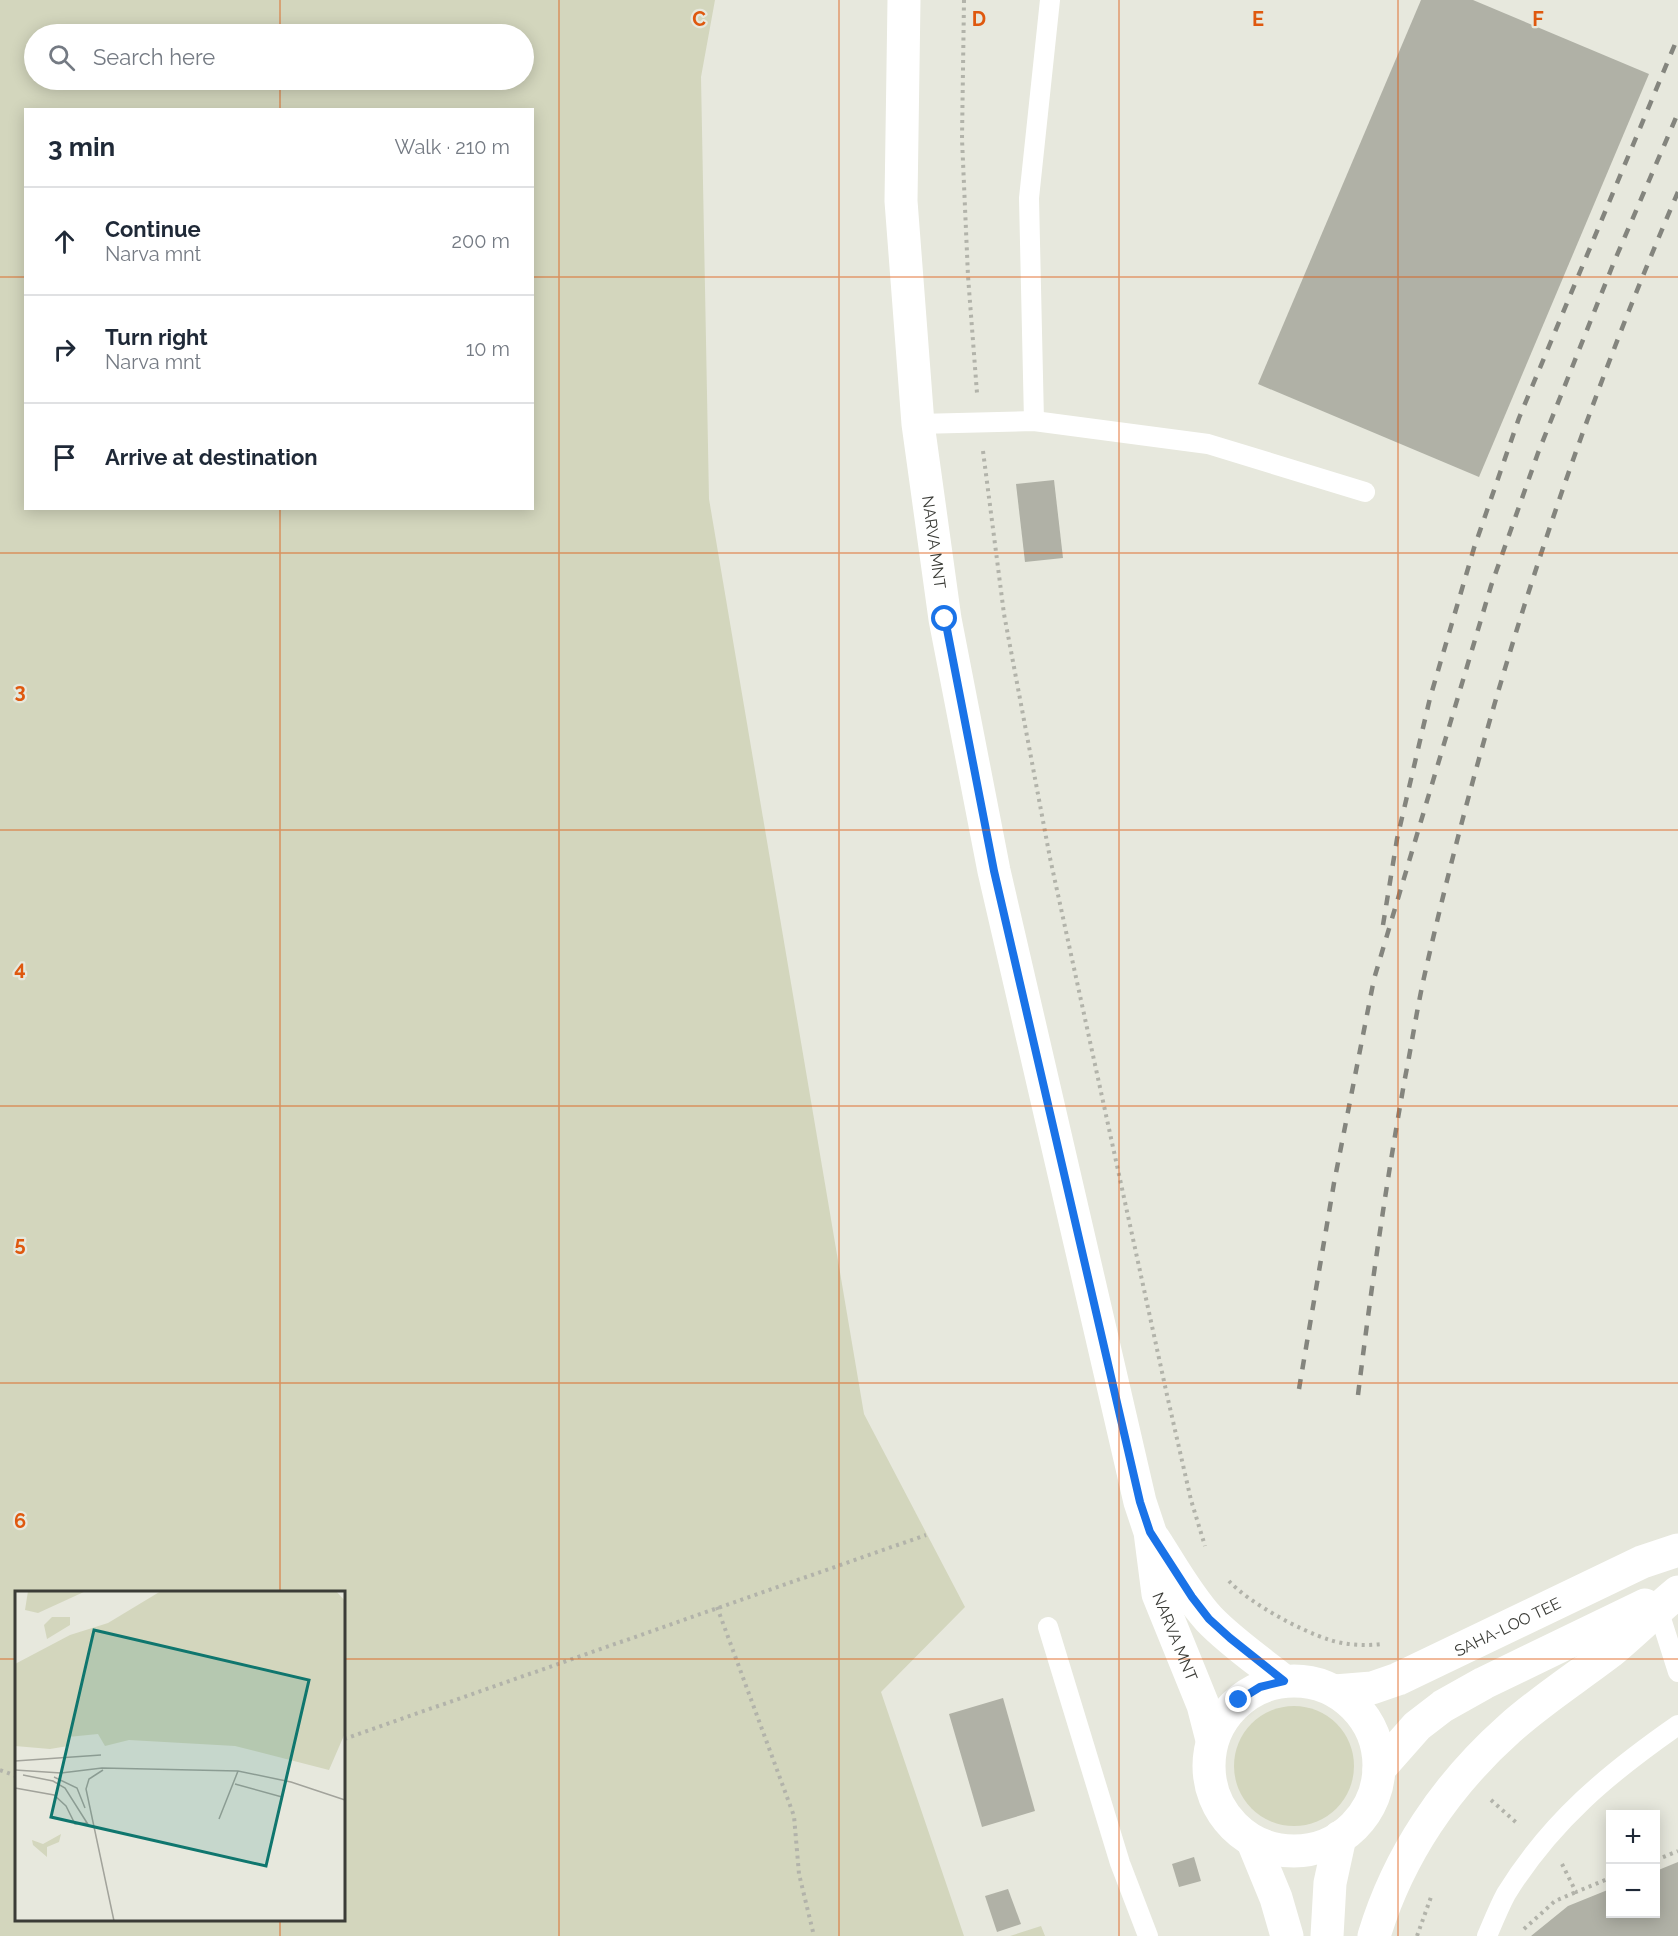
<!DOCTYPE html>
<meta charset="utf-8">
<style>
body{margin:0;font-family:Raleway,sans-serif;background:#f6f6f7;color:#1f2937}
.controls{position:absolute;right:18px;bottom:18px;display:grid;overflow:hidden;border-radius:0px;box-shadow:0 3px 15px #0003}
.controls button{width:54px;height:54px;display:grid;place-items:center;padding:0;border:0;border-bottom:2px solid #e0e1e3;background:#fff;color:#1f2937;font:30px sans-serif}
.stop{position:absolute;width:18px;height:18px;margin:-14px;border:4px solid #1a73e8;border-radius:50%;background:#fff}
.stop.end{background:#1a73e8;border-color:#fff;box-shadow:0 2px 6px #0008}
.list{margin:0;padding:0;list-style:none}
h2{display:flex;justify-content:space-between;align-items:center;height:78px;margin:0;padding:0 24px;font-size:26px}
h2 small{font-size:20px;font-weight:400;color:#747a83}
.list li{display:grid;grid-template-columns:39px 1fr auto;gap:18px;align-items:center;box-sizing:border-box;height:108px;padding:0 24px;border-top:2px solid #e0e1e3}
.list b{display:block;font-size:22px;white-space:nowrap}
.list p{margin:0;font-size:20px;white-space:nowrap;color:#747a83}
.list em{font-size:20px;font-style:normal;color:#747a83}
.icon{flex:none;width:33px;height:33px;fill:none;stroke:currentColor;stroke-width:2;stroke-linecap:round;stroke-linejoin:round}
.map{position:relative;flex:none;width:1678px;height:1936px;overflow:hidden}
.search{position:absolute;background:#fff;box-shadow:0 3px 15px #0003;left:24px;top:24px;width:510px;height:66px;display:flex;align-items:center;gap:15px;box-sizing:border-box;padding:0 21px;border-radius:33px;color:#747a83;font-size:22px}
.panel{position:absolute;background:#fff;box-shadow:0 3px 15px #0003;left:24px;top:108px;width:510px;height:402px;border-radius:0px}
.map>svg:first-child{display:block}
</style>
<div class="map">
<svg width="1678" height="1936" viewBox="0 0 1678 1936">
<rect width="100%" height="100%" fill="#e7e8dd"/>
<g fill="#d3d6bd" fill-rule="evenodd">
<path d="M0,0H715L701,77L709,499L864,1414L965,1607L881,1692L964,1936H0ZM34,34H524V80H34ZM26,110H532V508H26ZM16,1592H344V1920H16Z"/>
<circle cx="1294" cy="1766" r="60"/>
<polygon points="1041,1926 1045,1936 1010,1936"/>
</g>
<g fill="#b0b1a6">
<polygon points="1421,0 1473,0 1649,74 1479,477 1258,384"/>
<polygon points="1054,480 1063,558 1025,562 1016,484"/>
<polygon points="1003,1698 1035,1811 982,1827 949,1714"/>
<polygon points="1194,1857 1201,1881 1179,1887 1172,1864"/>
<polygon points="1678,1862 1678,1936 1531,1936 1568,1906 1610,1889 1610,1914 1656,1914 1656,1871"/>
<polygon points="1008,1889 1021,1924 997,1932 985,1896"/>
</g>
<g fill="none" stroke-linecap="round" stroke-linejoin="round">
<g stroke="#b2b3aa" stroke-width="4" stroke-dasharray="3 4.5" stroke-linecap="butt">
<polyline points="964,0 962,139 968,276 977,393"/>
<polyline points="983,451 1004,614 1050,858 1167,1395 1191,1500 1205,1546"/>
<path d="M1229,1581C1249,1603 1301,1631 1330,1640C1346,1645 1364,1646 1381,1644"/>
<polyline points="717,1607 794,1816 799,1874 814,1936"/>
<polyline points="344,1739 926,1535"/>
<polyline points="0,1770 16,1776"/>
<polyline points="1491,1800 1519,1825"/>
<polyline points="1656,1860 1678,1851"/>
<polyline points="1562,1864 1576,1892 1610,1878"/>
<polyline points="1524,1929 1555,1901 1576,1892"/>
<polyline points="1417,1936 1431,1897"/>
</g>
<g stroke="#fff" stroke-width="20">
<polyline points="1034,421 1029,198 1050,0"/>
<polyline points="918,424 1034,421 1208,444 1365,492"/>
<polyline points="1658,1609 1678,1672"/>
<polyline points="1048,1627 1120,1863 1148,1936"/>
<path d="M1487,1936C1493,1922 1499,1907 1506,1894C1551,1821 1609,1773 1678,1725"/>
</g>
<g stroke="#fff" stroke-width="33">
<path id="s1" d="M904,0L901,201L918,424L945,619L994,871L1140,1502L1150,1532L1158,1594L1203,1705L1212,1740"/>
<path d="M1154,1539C1171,1565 1187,1595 1209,1619C1231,1642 1259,1661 1284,1681"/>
<circle cx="1294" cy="1766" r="85"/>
<path id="s2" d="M1335,1691L1372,1688L1398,1679L1642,1562L1678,1550"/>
<polyline points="1379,1769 1417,1726 1443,1706 1484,1683 1645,1605"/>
<polyline points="1253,1842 1276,1898 1287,1936"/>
<polyline points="1327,1936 1330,1883 1340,1837"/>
<path d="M1374,1936C1398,1856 1446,1785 1509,1729C1540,1701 1576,1678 1610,1652C1633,1633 1655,1611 1678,1592"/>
</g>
<g stroke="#84857e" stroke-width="4.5" stroke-dasharray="10 10" stroke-linecap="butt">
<polyline points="1383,925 1397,839 1430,698 1474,548 1519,418 1678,37"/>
<polyline points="1299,1389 1334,1183 1374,979 1491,586 1538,453 1614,262 1678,113"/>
<path d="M1358,1395C1371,1289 1386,1184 1405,1078C1412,1043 1417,1008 1425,973C1486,705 1569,445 1678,192"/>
</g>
</g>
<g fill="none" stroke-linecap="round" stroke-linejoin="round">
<polyline stroke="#1a73e8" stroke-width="8" points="945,619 994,871 1140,1502 1150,1532 1192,1597 1209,1619 1230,1638 1284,1681 1260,1687 1239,1700"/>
</g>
<path fill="none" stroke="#df580e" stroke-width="1.5" stroke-opacity="0.55" d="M280,0V34M559,0V1936M839,0V1936M1119,0V1936M1398,0V1936M280,80V110M0,277H26M532,277H1678M280,508V1592M0,553H1678M0,830H1678M0,1106H1678M0,1383H1678M0,1659H16M344,1659H1678M280,1920V1936"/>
<g text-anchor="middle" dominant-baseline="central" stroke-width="4.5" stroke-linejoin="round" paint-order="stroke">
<g font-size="16" fill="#3b3c37" stroke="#e7e8dd">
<text stroke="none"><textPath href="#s1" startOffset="544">NARVA MNT</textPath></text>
<text stroke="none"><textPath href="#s2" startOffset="186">SAHA-LOO TEE</textPath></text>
<text stroke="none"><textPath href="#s1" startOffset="1666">NARVA MNT</textPath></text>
</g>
</g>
<g transform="translate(15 1591)">
<rect width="330" height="330" fill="#e7e8dd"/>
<path d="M13,0H71L23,22L10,19ZM146,0H321L330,10V142L314,179L220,155L114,149L90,155L83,143L53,146V155L35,158L0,155V73L55,44L93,32ZM37,26H55V34L32,48L29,34ZM46,243L44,251L32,256V266L18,254L17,249L28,253Z" fill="#d3d6bd"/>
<path fill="none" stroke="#a2a39b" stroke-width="1.5" d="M0,170L86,164M0,179L46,182L87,177L223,180L276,191L330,209M88,179L74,188L71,198L99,330M8,184L38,190L50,197L74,235M39,186L62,197L70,217M220,193L267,206M0,197L39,204L51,215L60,233L72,232M204,228L223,180"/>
<path fill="#0f766e" fill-opacity="0.15" stroke="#0f766e" stroke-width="3" d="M79,39L294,89L251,275L36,226Z"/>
<rect width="330" height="330" fill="none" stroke="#3b3c37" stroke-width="3"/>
</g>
<g font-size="20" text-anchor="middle" font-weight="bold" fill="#df580e" stroke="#e7e8dd" stroke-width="4.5" stroke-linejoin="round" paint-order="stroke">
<text x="699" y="26">C</text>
<text x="979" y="26">D</text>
<text x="1258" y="26">E</text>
<text x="1538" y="26">F</text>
<text x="20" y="698">3</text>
<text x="20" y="975">4</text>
<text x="20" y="1251">5</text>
<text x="20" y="1528">6</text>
</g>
</svg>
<div class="controls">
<button>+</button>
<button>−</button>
</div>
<div class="stop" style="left:945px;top:619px"></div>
<div class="stop end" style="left:1239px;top:1700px"></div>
<div class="search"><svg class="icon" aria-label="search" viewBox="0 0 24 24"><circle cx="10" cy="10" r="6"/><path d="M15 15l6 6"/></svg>Search here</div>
<section class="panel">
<h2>3 min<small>Walk · 210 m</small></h2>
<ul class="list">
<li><svg class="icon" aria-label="ahead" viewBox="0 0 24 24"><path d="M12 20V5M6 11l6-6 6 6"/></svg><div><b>Continue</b><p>Narva mnt</p></div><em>200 m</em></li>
<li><svg class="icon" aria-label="right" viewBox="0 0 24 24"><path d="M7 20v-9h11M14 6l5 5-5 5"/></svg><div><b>Turn right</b><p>Narva mnt</p></div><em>10 m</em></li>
<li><svg class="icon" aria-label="arrive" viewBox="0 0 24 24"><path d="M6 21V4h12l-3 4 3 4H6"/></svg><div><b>Arrive at destination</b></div></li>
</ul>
</section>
</div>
